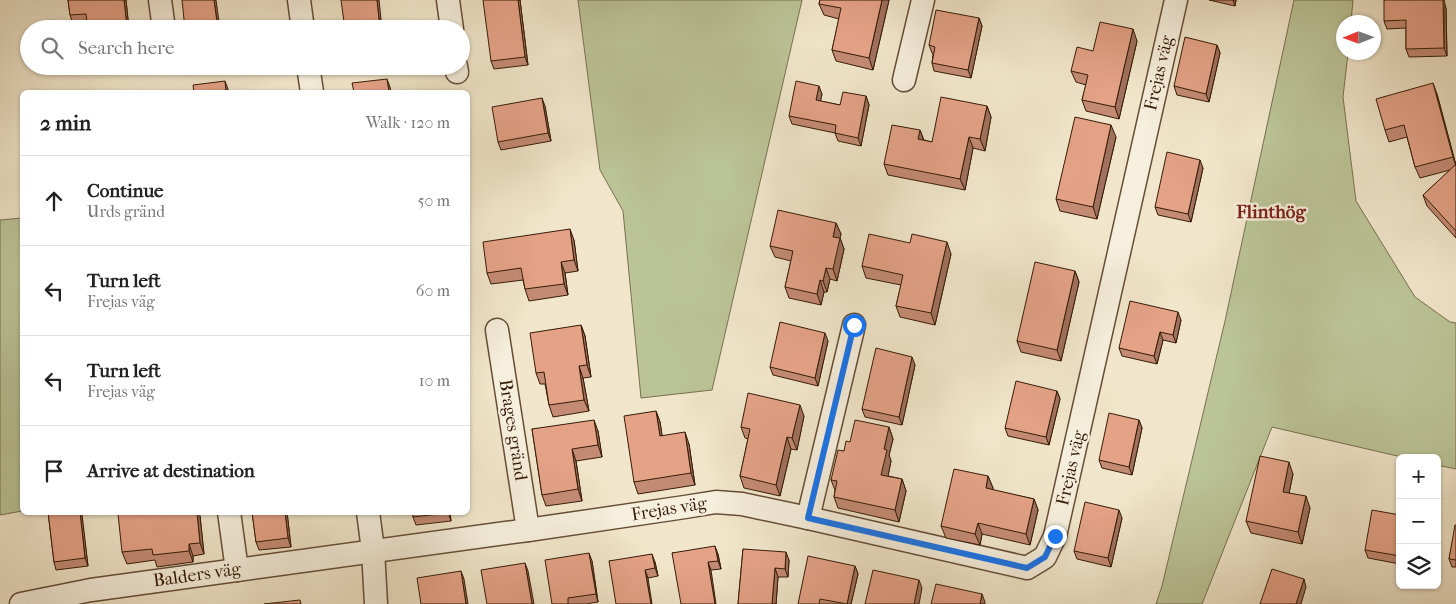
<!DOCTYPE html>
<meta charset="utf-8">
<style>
body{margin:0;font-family:"IM FELL French Canon",serif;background:#f2f2f2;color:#222}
.controls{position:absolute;right:15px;bottom:15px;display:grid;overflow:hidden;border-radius:8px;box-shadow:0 1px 4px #0004}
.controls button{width:45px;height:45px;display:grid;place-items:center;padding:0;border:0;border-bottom:1px solid #e0e0e0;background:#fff;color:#222;font:25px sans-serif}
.compass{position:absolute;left:1336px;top:15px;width:45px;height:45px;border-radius:50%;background:#fff;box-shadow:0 1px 4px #0004;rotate:269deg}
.stop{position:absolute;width:15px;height:15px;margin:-11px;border:4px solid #1a73e8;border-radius:50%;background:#fff}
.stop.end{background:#1a73e8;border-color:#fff;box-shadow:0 1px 5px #0008}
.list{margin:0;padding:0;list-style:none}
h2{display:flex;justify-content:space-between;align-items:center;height:65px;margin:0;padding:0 20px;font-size:21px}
h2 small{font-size:16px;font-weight:400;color:#767676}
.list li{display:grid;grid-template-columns:32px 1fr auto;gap:15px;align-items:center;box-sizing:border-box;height:90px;padding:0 20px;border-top:1px solid #e0e0e0}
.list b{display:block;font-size:19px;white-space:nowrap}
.list p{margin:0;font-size:16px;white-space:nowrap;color:#767676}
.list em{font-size:16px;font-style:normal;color:#767676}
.icon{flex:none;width:28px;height:28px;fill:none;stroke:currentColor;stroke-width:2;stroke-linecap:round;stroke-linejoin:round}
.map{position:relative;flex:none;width:1456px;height:604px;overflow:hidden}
.search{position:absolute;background:#fff;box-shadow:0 1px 4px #0004;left:20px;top:20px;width:450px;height:55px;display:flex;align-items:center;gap:12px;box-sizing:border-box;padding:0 18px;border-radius:28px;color:#767676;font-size:19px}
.panel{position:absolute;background:#fff;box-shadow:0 1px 4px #0004;left:20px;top:90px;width:450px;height:425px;border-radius:8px}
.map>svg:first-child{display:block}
</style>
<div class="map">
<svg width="1456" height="604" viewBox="0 0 1456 604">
<rect width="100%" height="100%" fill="#f1e6cb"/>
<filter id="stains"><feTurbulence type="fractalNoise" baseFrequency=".004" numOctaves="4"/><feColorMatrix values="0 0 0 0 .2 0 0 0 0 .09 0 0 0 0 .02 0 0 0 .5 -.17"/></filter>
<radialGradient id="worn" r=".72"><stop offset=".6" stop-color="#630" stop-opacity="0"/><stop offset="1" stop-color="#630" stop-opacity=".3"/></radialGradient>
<g fill="#bbc497" stroke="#78704e">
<polygon points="578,0 802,0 712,390 641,398 623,211 600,170"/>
<polygon points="1294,0 1353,0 1351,22 1344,22 1344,52 1348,53 1343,97 1356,201 1415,297 1450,322 1456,323 1456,469 1437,465 1437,458 1406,458 1272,427 1202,604 1156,604 1162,586 1225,321"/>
<polygon points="22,218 22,511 0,515 0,220"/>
</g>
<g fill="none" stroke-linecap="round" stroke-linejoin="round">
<defs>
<g id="street">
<polyline points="160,0 164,29"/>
<polyline points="299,0 303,29"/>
<polyline points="448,0 452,29"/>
<polyline points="308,66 312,92"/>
<polyline points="456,66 457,72"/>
<polyline points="904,80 923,0"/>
<polyline points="497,330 528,530"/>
<polyline points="229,512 237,570"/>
<polyline points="368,512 373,550 376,604"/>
<polyline points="808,518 854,325"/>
<polyline points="21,604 91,590 528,530 685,507 716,502 742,504 808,518 1027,568 1045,557 1055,536 1176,0"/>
</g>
</defs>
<use href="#street" stroke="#654e37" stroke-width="25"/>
<use href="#street" stroke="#f6efdd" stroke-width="22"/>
</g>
<g fill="#c48b74" stroke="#361b06">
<polygon points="68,0 126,0 129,29 88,29 87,22 73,24 70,15"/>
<polygon points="520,0 528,65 494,69 491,61"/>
<polygon points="820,0 889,0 873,70 836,61 832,50 839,19 824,15 819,4"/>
<polygon points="1209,0 1236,0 1235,6"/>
<polygon points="1446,8 1447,56 1409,57 1406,49 1406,28 1387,29 1384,21"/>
<polygon points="979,18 982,26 971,78 934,71 932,63 933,54 932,53 929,45"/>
<polygon points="1137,41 1119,119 1086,111 1082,100 1086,85 1076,82 1071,71 1093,51"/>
<polygon points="1217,45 1220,53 1209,102 1177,95 1174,86"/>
<polygon points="822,94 820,101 840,105 866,96 869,105 861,146 838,141 835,133 792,124 789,116"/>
<polygon points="1437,94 1456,165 1456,238 1427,206 1423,195 1450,170 1420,178 1415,167 1407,137 1389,142 1385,130"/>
<polygon points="545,106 551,141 501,150 498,142"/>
<polygon points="987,106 991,117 985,151 973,148 965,190 888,175 884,164 920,130 924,140 932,142"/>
<polygon points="1116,137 1097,219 1060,211 1056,199"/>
<polygon points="1203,168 1191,222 1158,215 1155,207"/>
<polygon points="836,223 841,234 840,238 844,249 837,281 830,279 827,292 824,292 821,305 789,298 785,287 791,261 775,257 770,246"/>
<polygon points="574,240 578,271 565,273 568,295 529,301 525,289 523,280 491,284 487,273"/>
<polygon points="951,254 935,325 900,317 896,306 901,285 866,278 862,266"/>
<polygon points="1075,271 1079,282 1061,361 1021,352 1017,341"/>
<polygon points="1181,320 1176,343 1163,340 1157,364 1122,356 1119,348"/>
<polygon points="581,325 585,336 591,377 583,378 589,411 553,417 549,405 545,384 540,384 536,373"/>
<polygon points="828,341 818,386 773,375 770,367"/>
<polygon points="915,365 902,425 865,417 862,409"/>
<polygon points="1057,391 1060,399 1049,445 1008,436 1005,428"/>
<polygon points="656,411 660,422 662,436 689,444 695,485 638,494 634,482"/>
<polygon points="804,416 797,450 791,449 780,496 744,488 740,476 748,439 745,438 741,427"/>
<polygon points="1139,420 1142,428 1132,475 1102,468 1099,460"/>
<polygon points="889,427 893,439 889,455 891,461 888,476 902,479 906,491 899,522 838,508 834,497 835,490 831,480 844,451 850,442"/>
<polygon points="532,429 598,431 602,457 576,461 582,501 546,506 542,495"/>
<polygon points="1293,474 1289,493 1310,508 1302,544 1251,533 1246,521"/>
<polygon points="988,476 993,488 992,490 1034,499 1038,510 1030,545 982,534 980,545 946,538 941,526"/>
<polygon points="48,512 81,512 88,566 56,570 54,562"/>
<polygon points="252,512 287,512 291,547 259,550 256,542"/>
<polygon points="413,512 450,512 451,521 416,525 413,517"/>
<polygon points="1400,515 1400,564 1368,558 1365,550"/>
<polygon points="200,516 204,554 193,556 193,562 157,567 155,560 127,564 122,552"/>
<polygon points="1122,518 1111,567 1077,559 1074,551"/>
<polygon points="1456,525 1456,567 1452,567 1449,559"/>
<polygon points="743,549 789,560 788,577 778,577 776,604 738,604"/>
<polygon points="672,553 718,554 721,569 711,570"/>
<polygon points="592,561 598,602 586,604 552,604"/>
<polygon points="609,561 655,562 658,576 648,578"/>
<polygon points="855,566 858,574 851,604 798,604"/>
</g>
<g fill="#a0715e" stroke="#361b06">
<polygon points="124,0 126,0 129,29 127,29 127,27"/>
<polygon points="214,0 216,0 220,29 218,29"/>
<polygon points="377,0 379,0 382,29 380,29"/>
<polygon points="518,0 520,0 528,65 525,57"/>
<polygon points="882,0 889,0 873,70 869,58"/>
<polygon points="1233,0 1236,0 1235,6"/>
<polygon points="1444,0 1446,8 1447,56 1444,48"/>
<polygon points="979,18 982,26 971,78 968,70"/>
<polygon points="1133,29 1137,41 1119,119 1115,107"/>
<polygon points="1217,45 1220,53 1209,102 1206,94"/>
<polygon points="387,79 390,87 391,92 389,92"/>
<polygon points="225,81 228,89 228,92 226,92"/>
<polygon points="1433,83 1437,94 1456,166 1453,157"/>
<polygon points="819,86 822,94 819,109 816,100"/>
<polygon points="866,96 869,105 861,146 858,138"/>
<polygon points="542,98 545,106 551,141 548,133"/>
<polygon points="987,106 991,117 985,151 980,139"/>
<polygon points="1111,125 1116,137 1097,219 1093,207"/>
<polygon points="920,130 924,142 918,139"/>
<polygon points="969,137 973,148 965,190 960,179"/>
<polygon points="1200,160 1203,168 1191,222 1188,214"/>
<polygon points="836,223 841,234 840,238 844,249 837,281 833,269 833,237"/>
<polygon points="570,229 574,240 578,271 574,260"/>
<polygon points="947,242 951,254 935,325 931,313"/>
<polygon points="561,262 565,273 568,295 564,284"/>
<polygon points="826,268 830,279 827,292 823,281"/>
<polygon points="1075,271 1079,282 1061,361 1057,350"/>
<polygon points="820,280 824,292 821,305 817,294"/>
<polygon points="1178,312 1181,320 1176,343 1173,335"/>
<polygon points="581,325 585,336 591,377 587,365"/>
<polygon points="1160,332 1163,340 1157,364 1154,356"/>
<polygon points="825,333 828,341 818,386 815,378"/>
<polygon points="912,357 915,365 902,425 899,417"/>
<polygon points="579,366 583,378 589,411 584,400"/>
<polygon points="1057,391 1060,399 1049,445 1046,437"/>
<polygon points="800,405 804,416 797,450 792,438"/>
<polygon points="656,411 660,422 664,447 660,436"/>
<polygon points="594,420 598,431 602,457 598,445"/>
<polygon points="1139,420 1142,428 1132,475 1129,467"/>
<polygon points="889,427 893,439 889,455 891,461 886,486 881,475 884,449"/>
<polygon points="685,432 689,444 695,485 691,473"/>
<polygon points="787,437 791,449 780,496 776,485"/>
<polygon points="572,449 576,461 582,501 578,489"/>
<polygon points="1289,462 1293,474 1287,503 1283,492"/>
<polygon points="988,476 993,488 990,500 986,488"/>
<polygon points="902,479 906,491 899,522 895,510"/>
<polygon points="1306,496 1310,508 1302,544 1298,532"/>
<polygon points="1034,499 1038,510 1030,545 1026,534"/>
<polygon points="1119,510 1122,518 1111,567 1108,558"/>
<polygon points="80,512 81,512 82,514 88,566 85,558"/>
<polygon points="197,512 199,512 200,516 204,554 200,543"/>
<polygon points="285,512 287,512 291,547 288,538"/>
<polygon points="448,512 450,512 451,521"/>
<polygon points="978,523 982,534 980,545 975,534"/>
<polygon points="189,544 193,556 193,562 189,551"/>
<polygon points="715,546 718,554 721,569 718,561"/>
<polygon points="786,552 789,560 788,577 785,569"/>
<polygon points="589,553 592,561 598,602 596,594"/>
<polygon points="652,554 655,562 658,576 655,568"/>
<polygon points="708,562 711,570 716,604 715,604"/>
<polygon points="525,563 528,571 534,604 532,604"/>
<polygon points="855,566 858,574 851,604 847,604"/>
<polygon points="775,568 778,577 776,604 772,604"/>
<polygon points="645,570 648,578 652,604 651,604"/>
<polygon points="461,571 464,579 468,604 466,604"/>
<polygon points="1304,579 1306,587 1301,604 1296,604"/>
<polygon points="919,580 922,588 919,604 914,604"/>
<polygon points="982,594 985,602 985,604 980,604"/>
</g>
<g fill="#e4a287" stroke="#361b06">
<polygon points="68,0 124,0 127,27 112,29 88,29 86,14 70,15"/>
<polygon points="182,0 214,0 218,29 185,29"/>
<polygon points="341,0 377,0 380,29 345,29"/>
<polygon points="483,0 518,0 525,57 491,61"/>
<polygon points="820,0 882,0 869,58 832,50 841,8 819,4"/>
<polygon points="1384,0 1443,0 1444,48 1406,49 1406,20 1384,21"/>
<polygon points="936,10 979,18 968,70 932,63 935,47 929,45"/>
<polygon points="1100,22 1133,29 1115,107 1082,100 1088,75 1071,71 1077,47 1093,51"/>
<polygon points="1185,37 1217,45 1206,94 1174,86"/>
<polygon points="387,79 389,92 354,92 352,83"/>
<polygon points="225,81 226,92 194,92 193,85"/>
<polygon points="796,81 819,86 816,100 840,105 843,92 866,96 858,138 835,133 836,125 789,116"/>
<polygon points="1433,83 1453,157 1415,167 1404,125 1385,130 1376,99"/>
<polygon points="941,97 987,106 980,139 969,137 960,179 884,164 892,125 920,130 918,139 932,142"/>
<polygon points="542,98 548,133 498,142 492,107"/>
<polygon points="1075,117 1111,125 1093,207 1056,199"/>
<polygon points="1167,152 1200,160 1188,214 1155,207"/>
<polygon points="1455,165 1456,166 1456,231 1423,195"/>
<polygon points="778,210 836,223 833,237 840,238 833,269 826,268 823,281 820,280 817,294 785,287 793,251 770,246"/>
<polygon points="570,229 574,260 561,262 564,284 525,289 521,268 487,273 483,242"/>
<polygon points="869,234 910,243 912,234 947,242 931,313 896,306 903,275 862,266"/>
<polygon points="1035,262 1075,271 1057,350 1017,341"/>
<polygon points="1130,301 1178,312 1173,335 1160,332 1154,356 1119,348"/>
<polygon points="780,322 825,333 815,378 770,367"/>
<polygon points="581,325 587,365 579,366 584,400 549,405 544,372 536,373 530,333"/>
<polygon points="876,348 912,357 899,417 862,409"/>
<polygon points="1016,381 1057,391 1046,437 1005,428"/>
<polygon points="748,393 800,405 792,438 787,437 776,485 740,476 750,429 741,427"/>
<polygon points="656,411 660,436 685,432 691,473 634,482 624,416"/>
<polygon points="1109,413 1139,420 1129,467 1099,460"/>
<polygon points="594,420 598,445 572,449 578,489 542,495 532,429"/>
<polygon points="855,420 889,427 884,449 887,450 881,475 902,479 895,510 834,497 837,481 831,480 838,450 844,451 846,441 850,442"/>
<polygon points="1260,456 1289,462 1283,492 1306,496 1298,532 1246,521"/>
<polygon points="954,469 988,476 986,488 1034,499 1026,534 978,523 975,534 941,526"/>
<polygon points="1085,502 1119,510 1108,558 1074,551"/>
<polygon points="1372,510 1400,515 1400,556 1365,550"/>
<polygon points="48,512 80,512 85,558 54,562"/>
<polygon points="128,512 197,512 200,543 189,544 189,551 153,555 152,549 122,552 118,514"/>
<polygon points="252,512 285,512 288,538 256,542"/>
<polygon points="413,512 448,512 448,513 413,517"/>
<polygon points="1455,525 1456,525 1456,560 1449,559"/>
<polygon points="715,546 718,561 708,562 715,604 681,604 672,553"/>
<polygon points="743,549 786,552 785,569 775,568 772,604 738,604"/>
<polygon points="589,553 596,594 568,598 568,604 552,604 545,560"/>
<polygon points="652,554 655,568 645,570 651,604 616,604 609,561"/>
<polygon points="808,556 855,566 847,604 820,599 819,604 798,604"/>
<polygon points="525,563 532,604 487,604 481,570"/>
<polygon points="1272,569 1304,579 1296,604 1260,604"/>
<polygon points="873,570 919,580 914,604 865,604"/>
<polygon points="461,571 466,604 421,604 417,578"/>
<polygon points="936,584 982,594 980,604 931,604"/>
<polygon points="300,600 301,604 264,604"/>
</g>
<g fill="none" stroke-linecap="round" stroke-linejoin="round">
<polyline stroke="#1a73e8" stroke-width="6" points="854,325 808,518 1027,568 1045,557 1055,536"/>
</g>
<g text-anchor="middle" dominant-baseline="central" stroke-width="4.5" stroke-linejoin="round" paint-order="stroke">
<g font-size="18" fill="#361b06" stroke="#f6efdd">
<text transform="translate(1159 73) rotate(-77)">Frejas väg</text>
<text transform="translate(513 430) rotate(81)">Brages gränd</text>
<text transform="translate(1071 468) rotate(-77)">Frejas väg</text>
<text transform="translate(669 509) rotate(-9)">Frejas väg</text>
<text transform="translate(197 575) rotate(-8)">Balders väg</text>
</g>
<g font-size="19" font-weight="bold" fill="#7a1f14" stroke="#f6efdd">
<text x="1271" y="212">Flinthög</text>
</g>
</g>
<rect width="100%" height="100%" filter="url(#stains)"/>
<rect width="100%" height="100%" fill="url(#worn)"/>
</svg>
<div class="controls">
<button>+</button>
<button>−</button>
<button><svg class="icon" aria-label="layers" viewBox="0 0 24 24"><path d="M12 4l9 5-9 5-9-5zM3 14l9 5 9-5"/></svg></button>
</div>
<svg class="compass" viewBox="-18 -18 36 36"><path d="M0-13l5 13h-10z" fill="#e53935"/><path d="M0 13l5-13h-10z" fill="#767676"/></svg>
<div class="stop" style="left:854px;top:325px"></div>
<div class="stop end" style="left:1055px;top:536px"></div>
<div class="search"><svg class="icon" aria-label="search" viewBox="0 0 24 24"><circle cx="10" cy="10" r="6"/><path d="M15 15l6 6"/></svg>Search here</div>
<section class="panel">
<h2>2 min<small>Walk · 120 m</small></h2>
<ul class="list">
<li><svg class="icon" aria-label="ahead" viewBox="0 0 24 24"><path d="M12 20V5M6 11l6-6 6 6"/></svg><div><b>Continue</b><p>Urds gränd</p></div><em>50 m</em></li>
<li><svg class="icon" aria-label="left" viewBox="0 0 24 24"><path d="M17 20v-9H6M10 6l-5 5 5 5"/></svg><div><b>Turn left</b><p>Frejas väg</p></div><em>60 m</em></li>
<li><svg class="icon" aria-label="left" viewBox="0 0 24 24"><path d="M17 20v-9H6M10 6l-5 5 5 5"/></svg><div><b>Turn left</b><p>Frejas väg</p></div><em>10 m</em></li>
<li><svg class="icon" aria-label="arrive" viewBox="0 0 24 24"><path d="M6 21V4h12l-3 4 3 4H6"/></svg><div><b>Arrive at destination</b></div></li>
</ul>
</section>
</div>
